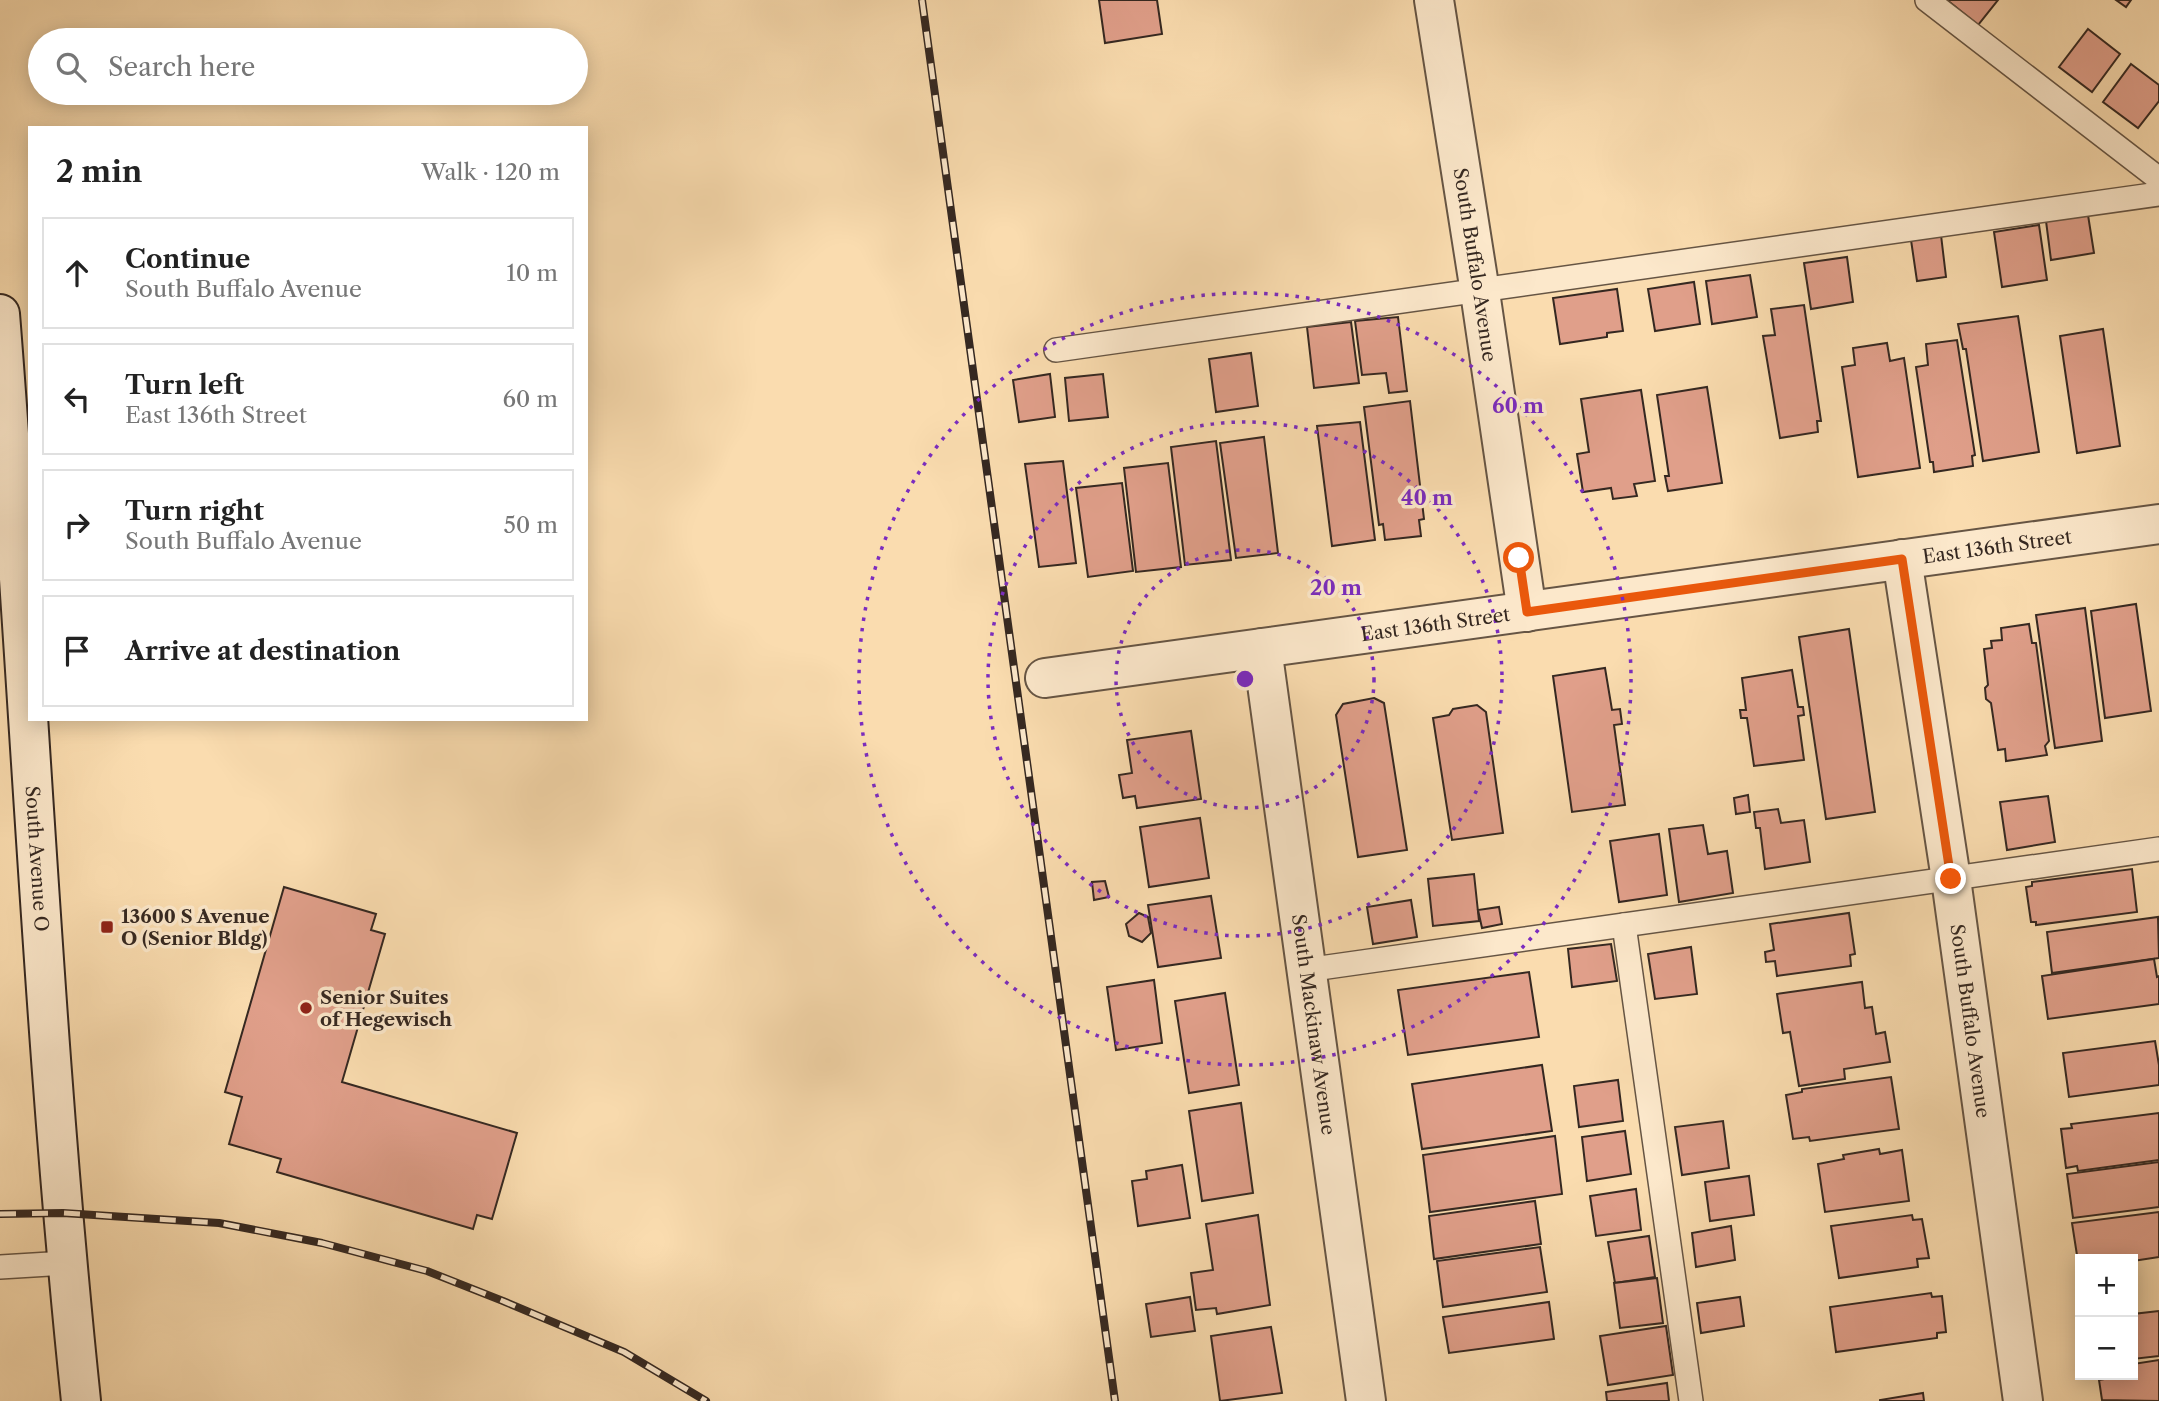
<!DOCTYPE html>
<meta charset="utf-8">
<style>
body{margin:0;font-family:"Libre Caslon Text",serif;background:#f6f6f6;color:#222}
.controls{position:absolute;right:21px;bottom:21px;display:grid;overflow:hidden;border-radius:0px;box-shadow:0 4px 18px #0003}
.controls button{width:63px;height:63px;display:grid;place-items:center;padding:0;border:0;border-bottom:2px solid #e0e0e0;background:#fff;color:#222;font:35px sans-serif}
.stop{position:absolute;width:21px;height:21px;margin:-16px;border:5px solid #ea580c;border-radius:50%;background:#fff}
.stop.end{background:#ea580c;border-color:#fff;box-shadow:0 2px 7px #0008}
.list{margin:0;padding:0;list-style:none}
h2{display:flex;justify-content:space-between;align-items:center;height:91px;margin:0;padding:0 28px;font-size:30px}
h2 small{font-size:23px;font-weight:400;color:#767676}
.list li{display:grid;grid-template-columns:46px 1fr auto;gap:21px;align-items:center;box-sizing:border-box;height:112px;margin:0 14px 14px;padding:0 14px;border:2px solid #e0e0e0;border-radius:0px}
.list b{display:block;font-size:26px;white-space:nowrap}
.list p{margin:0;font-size:23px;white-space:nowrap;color:#767676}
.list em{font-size:23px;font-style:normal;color:#767676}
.icon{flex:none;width:38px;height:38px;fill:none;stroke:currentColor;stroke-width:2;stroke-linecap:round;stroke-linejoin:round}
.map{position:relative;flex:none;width:2159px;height:1401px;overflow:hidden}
.search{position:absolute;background:#fff;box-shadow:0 4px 18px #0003;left:28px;top:28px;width:560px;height:77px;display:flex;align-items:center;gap:18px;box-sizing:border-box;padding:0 24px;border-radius:38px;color:#767676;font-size:26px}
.panel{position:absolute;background:#fff;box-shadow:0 4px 18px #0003;left:28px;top:126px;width:560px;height:595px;border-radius:0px}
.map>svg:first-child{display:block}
</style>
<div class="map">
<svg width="2159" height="1401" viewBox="0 0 2159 1401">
<rect width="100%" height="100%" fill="#fadcaf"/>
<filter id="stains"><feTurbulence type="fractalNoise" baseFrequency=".00286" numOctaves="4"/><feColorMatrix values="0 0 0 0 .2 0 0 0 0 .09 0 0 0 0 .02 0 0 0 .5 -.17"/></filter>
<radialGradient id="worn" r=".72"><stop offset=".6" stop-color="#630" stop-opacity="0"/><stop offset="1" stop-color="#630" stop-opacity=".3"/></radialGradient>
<g fill="#e09f8a" stroke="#352821" stroke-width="2">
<polygon points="1099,0 1157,0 1162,34 1105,43"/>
<polygon points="1947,0 1998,0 1978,25"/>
<polygon points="2116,0 2131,0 2126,7"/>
<polygon points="2088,29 2120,54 2092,92 2059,67"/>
<polygon points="2131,64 2159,85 2159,101 2138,128 2103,102"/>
<polygon points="2088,215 2094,253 2051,260 2046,221"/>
<polygon points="2039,225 2047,280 2002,287 1994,232"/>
<polygon points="1941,235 1946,277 1917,281 1911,240"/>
<polygon points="1847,257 1853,302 1811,309 1804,263"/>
<polygon points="1750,275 1757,317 1712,324 1706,281"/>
<polygon points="1694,282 1700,324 1655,331 1648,289"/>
<polygon points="1617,289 1623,331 1607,333 1607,337 1560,344 1553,298"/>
<polygon points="1804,305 1821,421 1817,421 1818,432 1780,438 1763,336 1775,335 1771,309"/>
<polygon points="2018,316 2039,452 1983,461 1966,349 1963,349 1958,324"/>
<polygon points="1398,317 1407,391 1389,393 1386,373 1362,375 1355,321"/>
<polygon points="1351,322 1359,383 1314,388 1307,327"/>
<polygon points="2103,329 2120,446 2077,453 2060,336"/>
<polygon points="1957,340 1975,455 1972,456 1973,466 1934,472 1933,462 1930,462 1916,367 1928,365 1926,344"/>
<polygon points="1887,343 1890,361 1904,358 1920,468 1858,477 1842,367 1855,365 1853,348"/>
<polygon points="1251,353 1258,406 1216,412 1209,359"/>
<polygon points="1050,374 1055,417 1019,422 1013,380"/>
<polygon points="1103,374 1108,417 1069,421 1065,378"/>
<polygon points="1707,387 1722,483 1668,491 1665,476 1669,476 1657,395"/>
<polygon points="1641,390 1655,481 1634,484 1637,496 1613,499 1611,488 1583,492 1577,454 1589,452 1581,399"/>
<polygon points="1410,401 1424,519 1419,520 1421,536 1385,540 1383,524 1379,525 1364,407"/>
<polygon points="1360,422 1375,540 1332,546 1317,426"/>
<polygon points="1264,437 1278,553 1236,558 1220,443"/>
<polygon points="1216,441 1231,560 1185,565 1171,447"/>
<polygon points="1063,461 1076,563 1039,567 1025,464"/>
<polygon points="1168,463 1181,567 1136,572 1124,468"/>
<polygon points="1122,483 1133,571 1088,577 1076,488"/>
<polygon points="2136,604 2151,711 2105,718 2091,611"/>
<polygon points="2085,608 2102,741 2055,748 2036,615"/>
<polygon points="2029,624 2032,643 2036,643 2049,741 2045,746 2047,755 2006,761 2005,749 1998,750 1991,703 1986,699 1985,688 1988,685 1984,649 1992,648 1991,641 2002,640 2001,628"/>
<polygon points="1849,629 1875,812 1826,819 1799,637"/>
<polygon points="1605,668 1612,710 1620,709 1622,724 1614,725 1625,805 1572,812 1553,676"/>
<polygon points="1792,670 1798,707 1803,707 1804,715 1798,716 1804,760 1754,766 1747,718 1741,718 1740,710 1746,710 1742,678"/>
<polygon points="1374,698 1384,703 1407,850 1358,857 1336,715 1343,704"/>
<polygon points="1477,705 1486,712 1503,833 1452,840 1433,718 1449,715 1453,709"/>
<polygon points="1191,731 1201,799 1137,808 1135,796 1123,798 1119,775 1132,773 1127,740"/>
<polygon points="1748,795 1750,812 1736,814 1734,798"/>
<polygon points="2048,796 2055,842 2007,850 2000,802"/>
<polygon points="1778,809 1781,823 1804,820 1810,862 1765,869 1760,828 1756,828 1754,812"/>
<polygon points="1200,818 1209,878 1149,887 1140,827"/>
<polygon points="1703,825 1708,854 1727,851 1733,893 1679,902 1669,829"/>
<polygon points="1659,834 1667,895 1619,902 1610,841"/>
<polygon points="2132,869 2137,912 2036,925 2036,922 2031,922 2026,887 2032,886 2032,882"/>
<polygon points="1474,874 1479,921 1433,926 1428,879"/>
<polygon points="1105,881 1109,897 1094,900 1092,882"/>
<polygon points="284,887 376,914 371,930 385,934 342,1082 517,1133 492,1219 477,1215 473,1229 277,1172 281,1159 229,1144 242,1097 225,1092"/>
<polygon points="1211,896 1221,958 1158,967 1148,905"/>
<polygon points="1411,900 1417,937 1373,944 1367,907"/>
<polygon points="1499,907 1502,924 1482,928 1478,910"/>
<polygon points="1139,913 1148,917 1151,933 1142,942 1129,936 1126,924"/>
<polygon points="1849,913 1855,954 1850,955 1851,966 1777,976 1775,961 1766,962 1765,952 1774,950 1770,924"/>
<polygon points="2158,917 2159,958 2052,973 2047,932"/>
<polygon points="1611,944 1617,981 1572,987 1568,949"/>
<polygon points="1691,947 1697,994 1655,999 1648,954"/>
<polygon points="2154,959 2157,977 2159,976 2159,1004 2048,1019 2042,976"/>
<polygon points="1529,972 1539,1037 1408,1055 1398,990"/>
<polygon points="1154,980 1162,1043 1116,1050 1107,987"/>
<polygon points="1862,982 1865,1008 1872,1007 1876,1034 1885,1032 1890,1062 1844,1069 1845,1079 1799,1086 1790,1032 1783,1033 1777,994"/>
<polygon points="1225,993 1239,1085 1189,1093 1175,1001"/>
<polygon points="2155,1041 2159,1065 2159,1085 2069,1097 2063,1053"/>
<polygon points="1542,1065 1552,1131 1422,1149 1412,1084"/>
<polygon points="1891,1077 1899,1129 1810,1141 1809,1137 1793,1139 1786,1095 1802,1092 1802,1089"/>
<polygon points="1618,1080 1623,1121 1579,1127 1574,1086"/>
<polygon points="1241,1103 1253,1193 1202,1201 1189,1111"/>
<polygon points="2159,1113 2159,1160 2078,1171 2077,1166 2066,1168 2061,1129 2072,1128 2071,1124"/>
<polygon points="1723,1121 1729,1168 1682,1175 1675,1127"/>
<polygon points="1625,1131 1631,1174 1587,1181 1582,1137"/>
<polygon points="1555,1136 1562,1194 1430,1212 1423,1155"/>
<polygon points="1879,1149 1880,1154 1902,1150 1909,1201 1825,1212 1818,1164 1844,1159 1843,1155"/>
<polygon points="2159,1162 2159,1207 2073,1218 2067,1174"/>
<polygon points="1182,1165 1190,1218 1138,1226 1132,1181 1147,1179 1146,1171"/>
<polygon points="1749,1176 1754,1215 1710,1221 1705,1182"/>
<polygon points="1636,1189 1641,1230 1596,1236 1590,1196"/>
<polygon points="1535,1201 1541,1244 1434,1259 1429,1216"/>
<polygon points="2159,1212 2159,1257 2133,1261 2080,1259 2079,1268 2072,1223"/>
<polygon points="1258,1215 1270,1305 1217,1314 1216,1308 1196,1310 1191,1273 1213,1270 1206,1224"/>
<polygon points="1912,1215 1913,1220 1922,1219 1929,1258 1917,1259 1918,1267 1839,1278 1831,1226"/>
<polygon points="1731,1226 1735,1260 1696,1267 1692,1233"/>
<polygon points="1649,1236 1655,1277 1615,1283 1608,1242"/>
<polygon points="1540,1247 1547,1292 1443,1307 1437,1261"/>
<polygon points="1657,1278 1663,1323 1620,1328 1614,1283"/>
<polygon points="1931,1293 1932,1297 1942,1296 1946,1332 1937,1333 1937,1338 1836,1352 1830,1307"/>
<polygon points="1190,1297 1195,1331 1151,1337 1146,1304"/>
<polygon points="1740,1297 1744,1326 1701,1333 1697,1303"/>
<polygon points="1549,1302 1554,1339 1449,1353 1443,1317"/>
<polygon points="2159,1311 2159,1356 2133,1359 2133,1314"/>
<polygon points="1666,1326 1673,1375 1608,1385 1600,1336"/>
<polygon points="1271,1327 1282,1393 1220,1401 1211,1336"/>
<polygon points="2159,1360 2159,1401 2102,1400 2099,1380 2110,1378 2109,1375 2133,1375 2133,1364"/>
<polygon points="1667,1383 1669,1401 1607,1401 1606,1392"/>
<polygon points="1923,1393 1924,1401 1880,1401 1880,1400"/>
</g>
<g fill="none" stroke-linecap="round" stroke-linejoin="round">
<defs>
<g id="lane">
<polyline points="1927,0 2159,179"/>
<polyline points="1056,350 2159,194"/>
<polyline points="1624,925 1691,1401"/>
<polyline points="1306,970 2159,849"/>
<polyline points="0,1267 66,1263"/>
</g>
<g id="street">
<path id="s1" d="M1434,0L1480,292L1527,612"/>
<path id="s2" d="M1902,559L1951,879L2023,1401"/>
<path id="s3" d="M1262,648L1366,1401"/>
<path id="s4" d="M1045,678L2159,524"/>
</g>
<g id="secondary">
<path id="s5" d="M0,314C29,676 43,1040 81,1401"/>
</g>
</defs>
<use href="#lane" stroke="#654" stroke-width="26"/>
<use href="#street" stroke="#654" stroke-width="42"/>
<use href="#secondary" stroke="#352821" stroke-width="42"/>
<use href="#lane" stroke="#fce8cb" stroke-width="23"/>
<use href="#street" stroke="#fce8cb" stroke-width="38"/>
<use href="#secondary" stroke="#fce8cb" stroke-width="38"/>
<defs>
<g id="rail">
<polyline points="922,0 1115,1401"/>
<polyline points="0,1214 63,1213 219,1223 322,1243 427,1271 503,1301 624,1352 706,1401"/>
</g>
</defs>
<use href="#rail" stroke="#352821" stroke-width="8"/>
<use href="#rail" stroke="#fce8cb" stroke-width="5" stroke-dasharray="16" stroke-linecap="butt"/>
</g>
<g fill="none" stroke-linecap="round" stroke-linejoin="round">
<polyline stroke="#ea580c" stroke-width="9" points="1519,558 1527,612 1902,559 1951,879"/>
</g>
<g fill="none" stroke="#7b2cbf" stroke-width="3.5" stroke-dasharray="3.5 7">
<circle cx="1245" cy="679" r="129"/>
<circle cx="1245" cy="679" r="257"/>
<circle cx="1245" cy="679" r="386"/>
</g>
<g fill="#8f2418" stroke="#fce8cb" stroke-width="2.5">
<rect x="100" y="920" width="14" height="14" rx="3.5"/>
<circle cx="306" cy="1008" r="7"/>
</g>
<g text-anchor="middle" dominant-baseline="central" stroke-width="7" stroke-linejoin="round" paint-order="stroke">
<g font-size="19" fill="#352821" stroke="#fce8cb">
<text stroke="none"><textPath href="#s1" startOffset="268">South Buffalo Avenue</textPath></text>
<text stroke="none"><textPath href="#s4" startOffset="961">East 136th Street</textPath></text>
<text stroke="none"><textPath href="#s4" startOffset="394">East 136th Street</textPath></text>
<text stroke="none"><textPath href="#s5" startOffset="546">South Avenue O</textPath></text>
<text stroke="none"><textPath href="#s2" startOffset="467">South Buffalo Avenue</textPath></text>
<text stroke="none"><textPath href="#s3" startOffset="380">South Mackinaw Avenue</textPath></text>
</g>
<g font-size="19" font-weight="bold" fill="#352821" stroke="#fce8cb" text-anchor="start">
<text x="121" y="916">13600 S Avenue<tspan x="121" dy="22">O (Senior Bldg)</tspan></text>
<text x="320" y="997">Senior Suites<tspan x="320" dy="22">of Hegewisch</tspan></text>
</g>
</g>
<circle cx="1245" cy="679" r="10" fill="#7b2cbf" stroke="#fce8cb" stroke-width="3.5"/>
<g font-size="21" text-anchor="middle" font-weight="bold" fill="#7b2cbf" stroke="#fce8cb" stroke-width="7" stroke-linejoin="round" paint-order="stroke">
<text x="1518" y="413">60 m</text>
<text x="1427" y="505">40 m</text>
<text x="1336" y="595">20 m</text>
</g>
<rect width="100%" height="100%" filter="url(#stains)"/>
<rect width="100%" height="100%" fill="url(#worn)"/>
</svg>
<div class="controls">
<button>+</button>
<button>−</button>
</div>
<div class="stop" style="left:1519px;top:558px"></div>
<div class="stop end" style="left:1951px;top:879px"></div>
<div class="search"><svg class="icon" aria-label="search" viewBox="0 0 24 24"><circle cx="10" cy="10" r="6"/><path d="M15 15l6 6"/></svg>Search here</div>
<section class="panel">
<h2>2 min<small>Walk · 120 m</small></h2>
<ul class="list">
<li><svg class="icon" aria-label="ahead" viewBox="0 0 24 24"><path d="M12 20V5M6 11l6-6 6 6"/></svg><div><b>Continue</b><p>South Buffalo Avenue</p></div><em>10 m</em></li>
<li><svg class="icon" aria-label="left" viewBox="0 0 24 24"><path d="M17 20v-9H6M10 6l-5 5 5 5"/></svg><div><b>Turn left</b><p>East 136th Street</p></div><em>60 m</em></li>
<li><svg class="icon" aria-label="right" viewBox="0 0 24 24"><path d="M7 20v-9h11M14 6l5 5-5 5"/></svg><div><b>Turn right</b><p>South Buffalo Avenue</p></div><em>50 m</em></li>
<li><svg class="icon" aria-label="arrive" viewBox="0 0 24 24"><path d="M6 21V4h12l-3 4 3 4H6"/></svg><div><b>Arrive at destination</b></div></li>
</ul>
</section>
</div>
